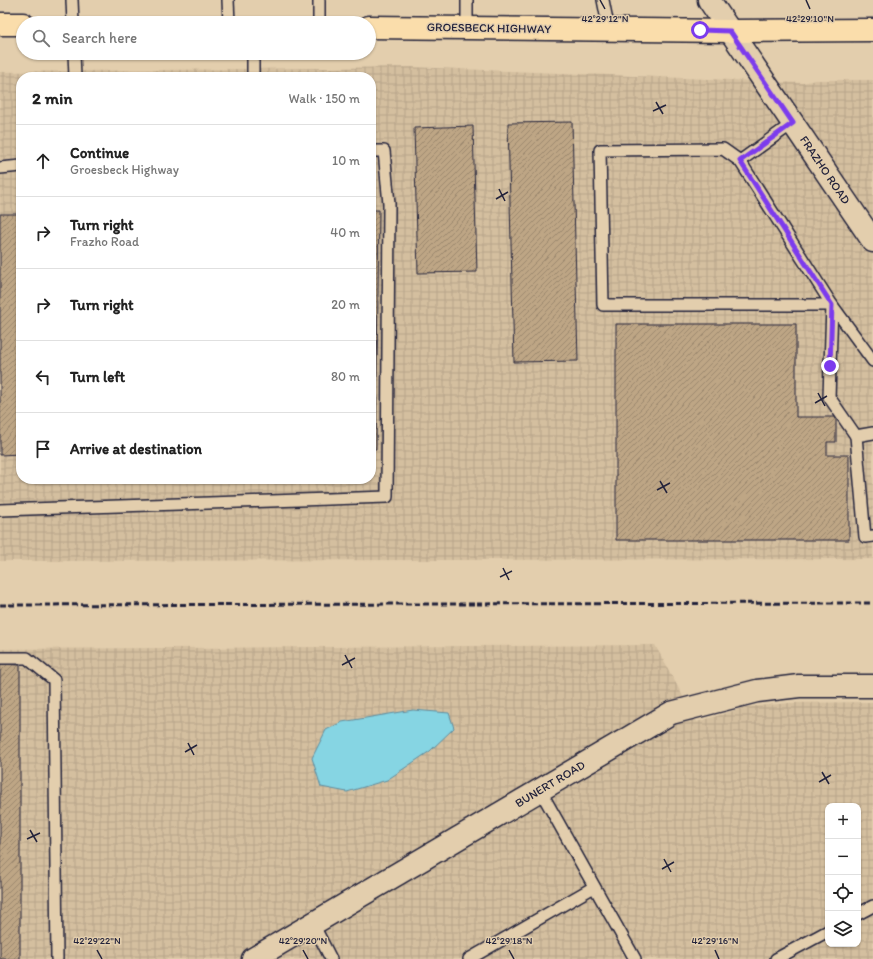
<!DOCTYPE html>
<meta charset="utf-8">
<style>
body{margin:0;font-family:Itim,sans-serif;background:#f6f6f6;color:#222}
.controls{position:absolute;right:12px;bottom:12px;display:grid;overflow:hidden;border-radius:8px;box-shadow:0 1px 3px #0004}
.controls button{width:36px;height:36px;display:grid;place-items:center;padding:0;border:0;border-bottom:1px solid #e0e0e0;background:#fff;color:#222;font:20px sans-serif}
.stop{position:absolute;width:12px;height:12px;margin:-9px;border:3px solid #7c3aed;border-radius:50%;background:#fff}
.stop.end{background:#7c3aed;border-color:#fff;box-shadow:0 1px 4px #0008}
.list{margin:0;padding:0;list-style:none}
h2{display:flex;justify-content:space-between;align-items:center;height:52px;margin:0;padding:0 16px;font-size:17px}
h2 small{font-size:13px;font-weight:400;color:#767676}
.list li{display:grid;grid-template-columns:26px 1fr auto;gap:12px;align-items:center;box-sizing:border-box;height:72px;padding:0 16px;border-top:1px solid #e0e0e0}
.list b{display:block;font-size:15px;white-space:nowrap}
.list p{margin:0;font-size:13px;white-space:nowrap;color:#767676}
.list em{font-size:13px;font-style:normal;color:#767676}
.icon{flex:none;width:22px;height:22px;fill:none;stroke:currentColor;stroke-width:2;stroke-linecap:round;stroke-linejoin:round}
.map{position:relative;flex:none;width:873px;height:959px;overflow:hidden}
.search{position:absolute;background:#fff;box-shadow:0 1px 3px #0004;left:16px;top:16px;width:360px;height:44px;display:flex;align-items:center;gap:10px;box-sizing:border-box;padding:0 14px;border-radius:22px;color:#767676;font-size:15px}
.panel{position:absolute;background:#fff;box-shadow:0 1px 3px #0004;left:16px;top:72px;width:360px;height:412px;border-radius:16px}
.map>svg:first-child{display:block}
</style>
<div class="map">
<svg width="873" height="959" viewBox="0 0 873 959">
<defs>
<pattern id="industrial-grid" width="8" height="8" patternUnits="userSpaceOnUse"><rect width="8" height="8" fill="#d4bf9f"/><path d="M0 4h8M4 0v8" fill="none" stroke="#b6a48a"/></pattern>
<pattern id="building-hatch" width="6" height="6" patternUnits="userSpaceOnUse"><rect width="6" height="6" fill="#bea685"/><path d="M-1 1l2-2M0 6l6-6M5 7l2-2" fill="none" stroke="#9a876e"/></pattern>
</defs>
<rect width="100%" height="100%" fill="#e3cead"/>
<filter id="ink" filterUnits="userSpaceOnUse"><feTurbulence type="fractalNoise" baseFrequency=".025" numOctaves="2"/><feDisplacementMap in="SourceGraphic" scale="8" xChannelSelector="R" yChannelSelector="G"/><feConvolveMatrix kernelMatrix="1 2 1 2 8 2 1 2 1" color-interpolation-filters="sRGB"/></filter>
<g filter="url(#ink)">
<g fill="url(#industrial-grid)" fill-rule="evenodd">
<path d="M410,67L803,83L815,80H873V559L0,561V72ZM21,77H371V479H21Z"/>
<path d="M655,645L697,722L746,707L790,703L873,702V959H0V649ZM828,806H858V944H828Z"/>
</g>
<polygon fill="#86d5e3" stroke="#5e8da0" points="413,710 449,713 454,728 430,751 387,780 347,792 321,787 312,758 326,730 342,722"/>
<g fill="url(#building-hatch)" stroke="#22223b">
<polygon points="572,122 578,361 514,362 508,123"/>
<polygon points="473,126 477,272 418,273 414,128"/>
<polygon points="371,210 379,210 376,449 371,449"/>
<polygon points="0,214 21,214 21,454 0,455"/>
<polygon points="616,324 796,324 796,417 836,417 836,442 827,442 827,455 849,455 849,540 616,540"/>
<polygon points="0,664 20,665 20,959 0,959"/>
</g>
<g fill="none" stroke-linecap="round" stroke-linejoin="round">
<defs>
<g id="lane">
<polyline points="72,0 73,23"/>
<polyline points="228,0 229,23"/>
<polyline points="319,0 319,23"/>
<polyline points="603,0 609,30"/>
<polyline points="467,28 467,0"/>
<polyline points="74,53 75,77"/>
<polyline points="253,53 253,77"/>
<polyline points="793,123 740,161 832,305 873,361"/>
<polyline points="740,161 723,149 600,150 603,305 832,305 829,397 856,436"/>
<polyline points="0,168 21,166"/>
<polyline points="873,433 856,436 865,537 873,536"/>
<polyline points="0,510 387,497 389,204 384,151 371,151"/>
<polyline points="0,658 27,658 54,680 57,959"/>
<polyline points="540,790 635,959"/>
<polyline points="858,914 873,906"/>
<polyline points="313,924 331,959"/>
<polyline points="469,959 594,887"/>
<polyline points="776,959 828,931"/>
</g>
<polyline id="street" points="253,959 671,713 757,691 799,686 873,686"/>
<polyline id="secondary" points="709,0 873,241"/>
<g id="primary">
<polyline points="0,24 23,24"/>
<polyline points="369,27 730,31 873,30"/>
</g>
</defs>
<use href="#lane" stroke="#22223b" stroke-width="14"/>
<use href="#street" stroke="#22223b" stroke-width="25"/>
<use href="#secondary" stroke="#22223b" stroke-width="25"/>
<use href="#primary" stroke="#22223b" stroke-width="25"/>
<use href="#lane" stroke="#e3cead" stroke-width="11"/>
<use href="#street" stroke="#e3cead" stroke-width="22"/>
<use href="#secondary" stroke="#e3cead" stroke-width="22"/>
<use href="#primary" stroke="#faddab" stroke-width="22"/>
<polyline stroke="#22223b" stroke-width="3" stroke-dasharray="6 3" stroke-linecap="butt" points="0,605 873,603"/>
</g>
</g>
<g fill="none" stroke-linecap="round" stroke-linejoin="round" filter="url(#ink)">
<polyline stroke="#7c3aed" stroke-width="5" points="700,30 730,31 793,123 740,161 832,305 830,366"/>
</g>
<path fill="none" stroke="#22223b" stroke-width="1.5" d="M600,0L605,9M806,0L810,9M656,102L663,114M653,111L666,105M499,189L505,201M496,199L508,192M818,393L825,406M815,403L827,396M660,481L667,493M657,490L670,483M503,568L509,580M500,577L512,571M345,655L352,668M342,665L355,658M188,743L194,755M185,752L197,745M822,772L829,784M819,782L831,775M30,830L37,842M27,839L40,833M664,859L671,872M662,869L674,862M97,950L102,959M303,950L308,959M509,950L514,959M715,950L719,959"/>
<g text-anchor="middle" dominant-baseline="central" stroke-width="3" stroke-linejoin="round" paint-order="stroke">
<g font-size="12" fill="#22223b" stroke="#e3cead">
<text transform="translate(489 28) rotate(1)">GROESBECK HIGHWAY</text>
<text transform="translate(825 170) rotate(56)">FRAZHO ROAD</text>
<text transform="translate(550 784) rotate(-31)">BUNERT ROAD</text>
</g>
</g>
<g font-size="10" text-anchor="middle" fill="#22223b" stroke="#e3cead" stroke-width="3" stroke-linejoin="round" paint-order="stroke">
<text x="810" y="22">42°29'10"N</text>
<text x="605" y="22">42°29'12"N</text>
<text x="97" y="944">42°29'22"N</text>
<text x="303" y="944">42°29'20"N</text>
<text x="509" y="944">42°29'18"N</text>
<text x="715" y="944">42°29'16"N</text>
</g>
</svg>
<div class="controls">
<button>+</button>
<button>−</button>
<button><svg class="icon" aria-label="locate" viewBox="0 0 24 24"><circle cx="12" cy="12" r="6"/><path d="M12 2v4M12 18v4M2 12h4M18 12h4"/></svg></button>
<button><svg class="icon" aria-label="layers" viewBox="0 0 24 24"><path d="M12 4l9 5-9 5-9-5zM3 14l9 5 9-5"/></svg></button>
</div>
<div class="stop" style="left:700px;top:30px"></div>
<div class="stop end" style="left:830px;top:366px"></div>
<div class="search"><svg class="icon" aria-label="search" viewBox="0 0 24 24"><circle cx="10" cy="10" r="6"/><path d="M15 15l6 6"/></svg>Search here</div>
<section class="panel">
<h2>2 min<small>Walk · 150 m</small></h2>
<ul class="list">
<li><svg class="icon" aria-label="ahead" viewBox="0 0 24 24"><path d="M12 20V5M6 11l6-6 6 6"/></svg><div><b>Continue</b><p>Groesbeck Highway</p></div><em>10 m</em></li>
<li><svg class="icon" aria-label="right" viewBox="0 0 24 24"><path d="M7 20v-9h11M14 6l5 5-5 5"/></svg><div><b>Turn right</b><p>Frazho Road</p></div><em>40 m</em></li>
<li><svg class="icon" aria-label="right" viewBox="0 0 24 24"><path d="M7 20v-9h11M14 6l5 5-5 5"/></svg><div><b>Turn right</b></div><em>20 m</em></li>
<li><svg class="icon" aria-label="left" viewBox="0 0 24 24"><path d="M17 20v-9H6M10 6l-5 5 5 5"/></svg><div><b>Turn left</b></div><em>80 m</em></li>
<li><svg class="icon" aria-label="arrive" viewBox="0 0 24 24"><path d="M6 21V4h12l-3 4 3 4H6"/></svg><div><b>Arrive at destination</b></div></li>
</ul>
</section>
</div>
